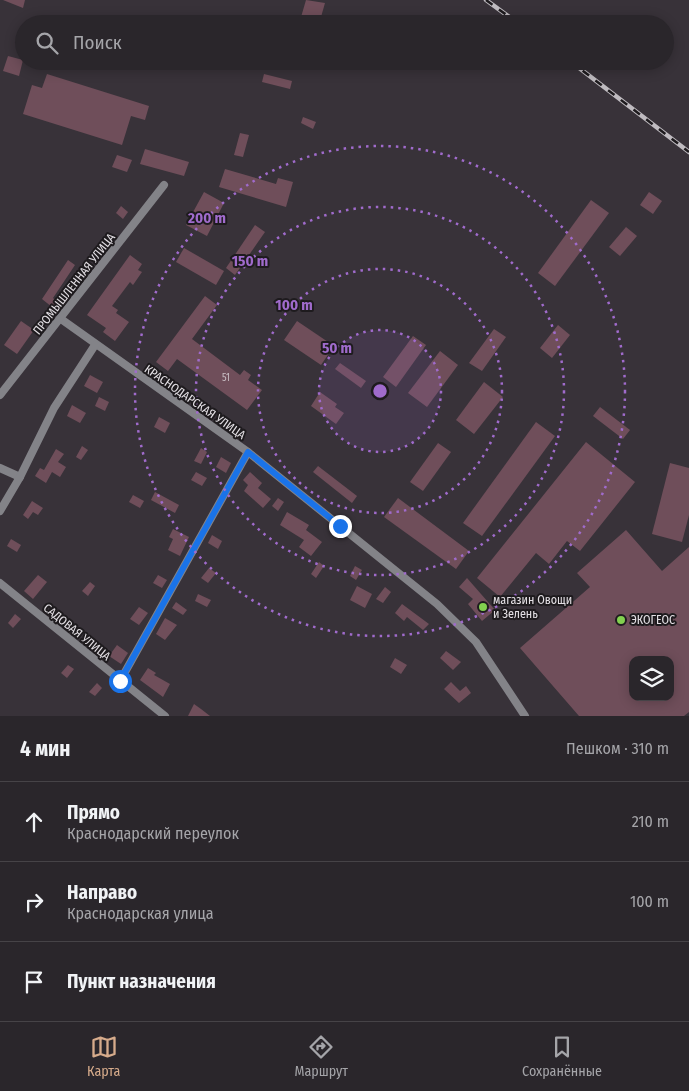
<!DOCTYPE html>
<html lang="ru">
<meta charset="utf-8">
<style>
body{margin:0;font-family:"Fira Sans Condensed",sans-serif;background:#363237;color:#f1f3f6}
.controls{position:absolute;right:15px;bottom:15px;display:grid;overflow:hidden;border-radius:10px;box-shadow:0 2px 12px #0003}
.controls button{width:45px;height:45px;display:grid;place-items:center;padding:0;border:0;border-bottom:1px solid #464347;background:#2a262b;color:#f1f3f6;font:25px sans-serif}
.stop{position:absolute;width:15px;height:15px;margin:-11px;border:4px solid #1a73e8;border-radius:50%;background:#fff}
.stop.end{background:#1a73e8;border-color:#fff;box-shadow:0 1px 5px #0008}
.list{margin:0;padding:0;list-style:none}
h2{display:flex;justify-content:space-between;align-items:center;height:65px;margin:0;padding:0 20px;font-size:21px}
h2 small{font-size:16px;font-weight:400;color:#a5a5a9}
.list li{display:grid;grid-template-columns:32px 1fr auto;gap:15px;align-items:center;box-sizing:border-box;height:80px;padding:0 20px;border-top:1px solid #464347}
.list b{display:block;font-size:19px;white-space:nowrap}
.list p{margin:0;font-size:16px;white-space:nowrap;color:#a5a5a9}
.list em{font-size:16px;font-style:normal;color:#a5a5a9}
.icon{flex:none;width:28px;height:28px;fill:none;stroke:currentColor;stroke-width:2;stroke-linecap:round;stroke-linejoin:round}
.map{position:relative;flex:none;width:689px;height:716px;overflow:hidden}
.search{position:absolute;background:#2a262b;box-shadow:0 2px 12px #0003;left:15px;right:15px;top:15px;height:55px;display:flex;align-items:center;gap:12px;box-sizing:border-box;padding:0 18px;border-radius:28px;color:#a5a5a9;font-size:19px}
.sheet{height:305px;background:#2a262b}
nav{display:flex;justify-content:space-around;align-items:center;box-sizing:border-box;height:70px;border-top:1px solid #464347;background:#2a262b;font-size:14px;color:#a5a5a9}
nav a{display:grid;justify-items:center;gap:2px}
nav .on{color:#d6ab8b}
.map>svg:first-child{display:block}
</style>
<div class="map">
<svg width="689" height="716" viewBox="0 0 689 716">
<rect width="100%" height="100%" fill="#383239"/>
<g fill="#6f4e5a" fill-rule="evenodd">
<polygon points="3,0 25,0 23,8"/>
<polygon points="306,0 325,3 319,24 299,24"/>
<polygon points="8,56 23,60 19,76 3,71"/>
<polygon points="47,74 149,106 145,120 131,116 122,145 23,114 32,85 42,88"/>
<polygon points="264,74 292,81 290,89 262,82"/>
<polygon points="303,117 316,122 313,129 301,123"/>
<polygon points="240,133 249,135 243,157 234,155"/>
<polygon points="145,149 189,162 184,176 140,164"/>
<polygon points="117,155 132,160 127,172 112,167"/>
<polygon points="225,169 276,184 278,178 293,182 286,207 219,187"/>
<polygon points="204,192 224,203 207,236 186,225"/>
<polygon points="649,192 662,201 653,214 640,205"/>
<polygon points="591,200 609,213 555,286 538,273"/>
<polygon points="121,206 128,212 123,219 116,213"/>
<polygon points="255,225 265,232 235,275 226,268"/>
<polygon points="626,227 637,236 620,256 609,247"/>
<polygon points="184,248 224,271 216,285 176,262"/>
<polygon points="130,255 142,264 138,270 142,272 133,285 130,282 112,306 118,310 116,313 129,322 115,341 103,332 106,328 87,315"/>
<polygon points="68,260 75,265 53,298 61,305 57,311 42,299"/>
<polygon points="205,296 217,305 192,339 240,375 244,370 251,375 248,380 262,390 247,410 177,359 168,371 156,362"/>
<polygon points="21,321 34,330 17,354 4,345"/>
<polygon points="297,321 334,346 321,365 284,340"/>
<polygon points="558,325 570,335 552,358 540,348"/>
<polygon points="494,329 506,337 482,371 469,363"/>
<polygon points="413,336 426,345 396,387 383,377"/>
<polygon points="440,351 458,365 427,407 408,393"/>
<polygon points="340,363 366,381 361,388 335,369"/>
<polygon points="90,375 103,382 97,393 84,386"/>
<polygon points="484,382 503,397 474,434 456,420"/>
<polygon points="320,392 337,404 335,407 344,413 336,424 311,406"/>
<polygon points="99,397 109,402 105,411 95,406"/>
<polygon points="72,405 86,413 80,423 67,416"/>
<polygon points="600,407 630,430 623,439 593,416"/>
<polygon points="159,417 170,423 165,433 154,427"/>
<polygon points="536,422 555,436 482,536 463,523"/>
<polygon points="586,442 635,482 580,551 567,541 549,564 536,553 500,597 477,578"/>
<polygon points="438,443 451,452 423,491 410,482"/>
<polygon points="82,446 88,450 81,460 76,457"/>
<polygon points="201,448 207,452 201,464 194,461"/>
<polygon points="56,449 64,454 58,462 66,467 60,477 52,472 46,483 35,476 40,468 44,470"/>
<polygon points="221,457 231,463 226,473 216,467"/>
<polygon points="670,463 689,468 689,515 682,542 652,534"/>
<polygon points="318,466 357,496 352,503 313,472"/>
<polygon points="196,472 207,478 202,486 191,480"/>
<polygon points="250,472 262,483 258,488 271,499 263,508 244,491 248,485 243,480"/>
<polygon points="155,492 179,505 175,513 151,500"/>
<polygon points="133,495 144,501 140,508 129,502"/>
<polygon points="278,498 284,502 278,511 272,506"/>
<polygon points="398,498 469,551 456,569 384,517"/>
<polygon points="32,501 43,508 38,515 33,512 28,519 23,515"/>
<polygon points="287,512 309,525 306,530 322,542 311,556 299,547 304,540 280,525"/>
<polygon points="173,529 189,537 180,556 168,550 173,539 169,537"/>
<path d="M626,530L662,571L689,547V712L684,716H579L520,648L590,587L577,573ZM633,660H670V697H633Z"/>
<polygon points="212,535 222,541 218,549 208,543"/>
<polygon points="11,539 21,545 17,552 7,546"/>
<polygon points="319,562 324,566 316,578 311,574"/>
<polygon points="355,566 362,570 356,580 350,576"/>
<polygon points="209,568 216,573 208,583 201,578"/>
<polygon points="38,575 47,582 33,599 24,591"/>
<polygon points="158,575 167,580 162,588 153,583"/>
<polygon points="467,578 495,610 482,621 468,604 473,599 459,587"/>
<polygon points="90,582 95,586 88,596 82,591"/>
<polygon points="357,586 372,594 365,608 350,600"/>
<polygon points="385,587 391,592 383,603 376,599"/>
<polygon points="198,594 211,600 207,607 195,601"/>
<polygon points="176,602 187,610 183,615 172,608"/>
<polygon points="402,604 429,624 423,630 407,617 404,621 395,613"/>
<polygon points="139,607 148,613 139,625 130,619"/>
<polygon points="15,614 21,619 13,628 8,623"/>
<polygon points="165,618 177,625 165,640 156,634"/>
<polygon points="117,645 128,653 121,664 109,656"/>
<polygon points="446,651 461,662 453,670 440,658"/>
<polygon points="395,658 407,665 401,674 390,667"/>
<polygon points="68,665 74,669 67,678 61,673"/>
<polygon points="148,668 156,673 154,675 170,684 163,697 140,680"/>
<polygon points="451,682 460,691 466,686 471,693 459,703 444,689"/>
<polygon points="97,683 102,688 95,696 89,692"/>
<polygon points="194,704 201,709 210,716 188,716"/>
</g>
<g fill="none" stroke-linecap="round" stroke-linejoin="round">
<g stroke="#838388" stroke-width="8">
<polyline points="61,319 248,452 437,604 476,642 525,716"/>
<polyline points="0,395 164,185"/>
<polyline points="0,468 20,477"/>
<polyline points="0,511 20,477 54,408 95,345"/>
<polyline points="0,583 165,716"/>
<polyline points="120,681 248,452"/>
</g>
<defs>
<g id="rail">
<polyline points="486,0 519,24"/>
<polyline points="570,61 689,152"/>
</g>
</defs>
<use href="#rail" stroke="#bfbbc0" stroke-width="4.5"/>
<use href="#rail" stroke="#1e1b1e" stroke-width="2.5" stroke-dasharray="8" stroke-linecap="butt"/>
</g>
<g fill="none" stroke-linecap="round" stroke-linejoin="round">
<polyline stroke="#1a73e8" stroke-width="6" points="120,681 248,452 340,526"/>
</g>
<circle cx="380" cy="391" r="61" fill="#a06bcc" fill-opacity=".12"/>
<g fill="none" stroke="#a06bcc" stroke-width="2.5" stroke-dasharray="2.5 5">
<circle cx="380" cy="391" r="61"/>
<circle cx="380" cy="391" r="122"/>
<circle cx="380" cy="391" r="184"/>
<circle cx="380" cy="391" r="245"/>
</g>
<g fill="#82d04f" stroke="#1e1b1e" stroke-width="2">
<circle cx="483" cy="607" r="5"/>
<circle cx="621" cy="620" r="5"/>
</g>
<g text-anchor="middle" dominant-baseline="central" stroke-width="4" stroke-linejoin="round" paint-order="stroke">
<g font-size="10" fill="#c7bcc2">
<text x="226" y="378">51</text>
</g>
<g font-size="12" fill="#e4e0e5" stroke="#1e1b1e">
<text transform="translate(74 284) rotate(-52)">ПРОМЫШЛЕННАЯ УЛИЦА</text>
<text transform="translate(195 402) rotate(35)">КРАСНОДАРСКАЯ УЛИЦА</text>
<text transform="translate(77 632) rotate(39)">САДОВАЯ УЛИЦА</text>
</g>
<g font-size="12" fill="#e4e0e5" stroke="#1e1b1e" text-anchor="start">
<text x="493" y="600">магазин Овощи<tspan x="493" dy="14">и Зелень</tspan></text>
<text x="631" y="620">ЭКОГЕОС</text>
</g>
</g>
<circle cx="380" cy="391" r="8" fill="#a06bcc" stroke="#1e1b1e" stroke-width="2.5"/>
<g font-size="15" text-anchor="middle" font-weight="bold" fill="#a06bcc" stroke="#1e1b1e" stroke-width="4" stroke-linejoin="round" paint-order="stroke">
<text x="207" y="223">200 m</text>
<text x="250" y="266">150 m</text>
<text x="294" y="310">100 m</text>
<text x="337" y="353">50 m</text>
</g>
</svg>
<div class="controls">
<button><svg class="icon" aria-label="layers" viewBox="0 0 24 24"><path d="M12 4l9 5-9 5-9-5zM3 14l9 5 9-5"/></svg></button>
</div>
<div class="stop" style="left:120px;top:681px"></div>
<div class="stop end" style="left:340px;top:526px"></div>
<div class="search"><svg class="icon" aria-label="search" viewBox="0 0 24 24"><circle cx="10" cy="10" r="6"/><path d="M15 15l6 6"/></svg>Поиск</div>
</div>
<section class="sheet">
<h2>4 мин<small>Пешком · 310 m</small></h2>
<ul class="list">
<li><svg class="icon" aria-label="ahead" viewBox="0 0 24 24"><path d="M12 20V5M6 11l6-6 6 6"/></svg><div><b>Прямо</b><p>Краснодарский переулок</p></div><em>210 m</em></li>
<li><svg class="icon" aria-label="right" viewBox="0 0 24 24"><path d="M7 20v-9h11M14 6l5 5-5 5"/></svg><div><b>Направо</b><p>Краснодарская улица</p></div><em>100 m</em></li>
<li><svg class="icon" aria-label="arrive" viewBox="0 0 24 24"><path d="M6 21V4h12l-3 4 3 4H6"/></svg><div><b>Пункт назначения</b></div></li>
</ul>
</section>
<nav>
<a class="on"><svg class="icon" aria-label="map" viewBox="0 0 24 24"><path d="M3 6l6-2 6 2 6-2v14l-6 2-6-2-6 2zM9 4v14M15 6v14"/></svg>Карта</a>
<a><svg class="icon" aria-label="directions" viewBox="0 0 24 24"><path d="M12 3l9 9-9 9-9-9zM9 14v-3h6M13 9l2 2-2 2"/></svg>Маршрут</a>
<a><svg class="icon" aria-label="saved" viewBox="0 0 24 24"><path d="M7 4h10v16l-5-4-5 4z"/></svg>Сохранённые</a>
</nav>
